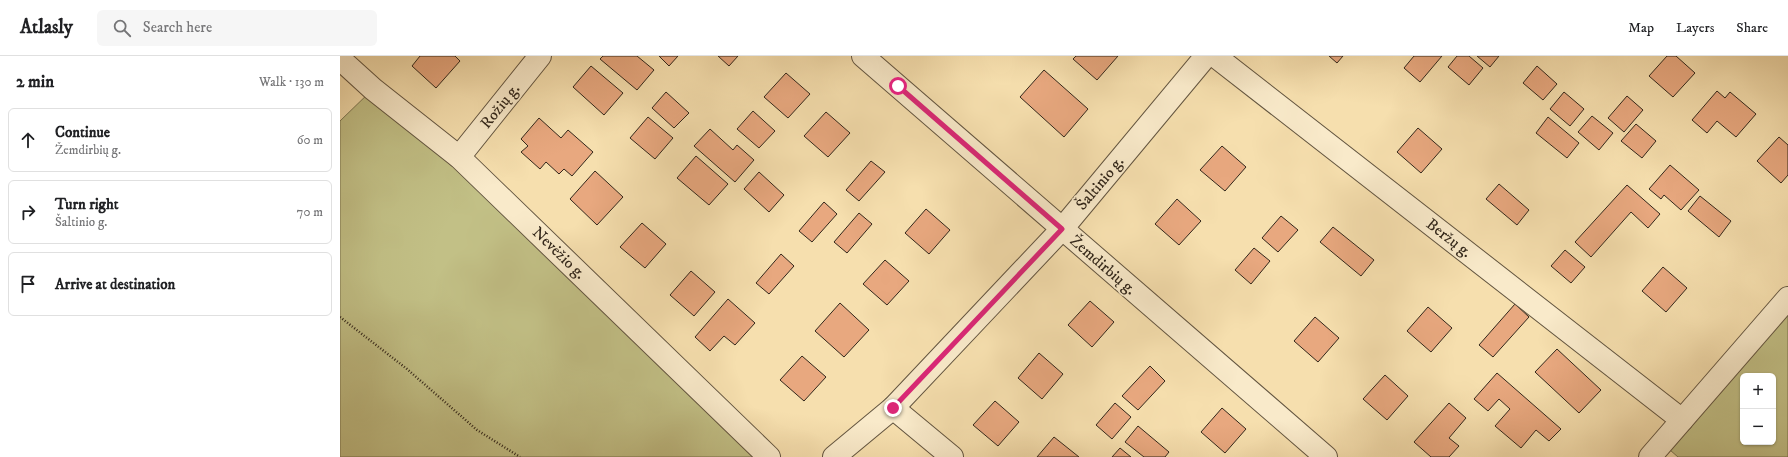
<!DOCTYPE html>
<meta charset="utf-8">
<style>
body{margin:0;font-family:"IM FELL DW Pica",serif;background:#f6f6f6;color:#202124}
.controls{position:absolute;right:12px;bottom:12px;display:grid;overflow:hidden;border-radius:6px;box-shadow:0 1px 3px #0004}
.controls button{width:36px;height:36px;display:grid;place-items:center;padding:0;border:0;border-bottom:1px solid #e0e0e0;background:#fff;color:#202124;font:20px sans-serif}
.stop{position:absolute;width:12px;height:12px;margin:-9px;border:3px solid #db2777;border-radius:50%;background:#fff}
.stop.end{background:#db2777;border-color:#fff;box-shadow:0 1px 4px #0008}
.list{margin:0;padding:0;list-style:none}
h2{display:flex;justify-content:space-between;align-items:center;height:52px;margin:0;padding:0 16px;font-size:17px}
h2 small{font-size:13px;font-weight:400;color:#757577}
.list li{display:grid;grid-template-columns:26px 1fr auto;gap:12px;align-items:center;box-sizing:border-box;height:64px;margin:0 8px 8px;padding:0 8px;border:1px solid #e0e0e0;border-radius:6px}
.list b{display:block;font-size:15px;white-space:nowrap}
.list p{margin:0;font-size:13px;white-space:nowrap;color:#757577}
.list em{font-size:13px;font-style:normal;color:#757577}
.icon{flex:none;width:22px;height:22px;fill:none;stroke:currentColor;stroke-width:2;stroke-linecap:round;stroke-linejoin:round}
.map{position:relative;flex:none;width:1448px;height:401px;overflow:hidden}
header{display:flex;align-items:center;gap:24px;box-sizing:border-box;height:56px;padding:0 20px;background:#fff;border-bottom:1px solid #e0e0e0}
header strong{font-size:19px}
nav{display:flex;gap:22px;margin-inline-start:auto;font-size:14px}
.search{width:280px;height:36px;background:#f6f6f6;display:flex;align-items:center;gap:10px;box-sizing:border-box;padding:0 14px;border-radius:6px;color:#757577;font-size:15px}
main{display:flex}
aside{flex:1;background:#fff}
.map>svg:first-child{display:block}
</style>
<header>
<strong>Atlasly</strong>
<div class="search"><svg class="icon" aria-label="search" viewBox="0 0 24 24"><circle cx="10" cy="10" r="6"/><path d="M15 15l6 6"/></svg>Search here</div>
<nav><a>Map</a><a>Layers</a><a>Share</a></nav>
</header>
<main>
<aside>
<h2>2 min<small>Walk · 130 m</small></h2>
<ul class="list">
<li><svg class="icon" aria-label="ahead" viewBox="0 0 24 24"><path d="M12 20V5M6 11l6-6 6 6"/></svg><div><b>Continue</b><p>Žemdirbių g.</p></div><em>60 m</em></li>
<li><svg class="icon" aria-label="right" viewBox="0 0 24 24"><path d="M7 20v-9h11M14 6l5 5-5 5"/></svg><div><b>Turn right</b><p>Šaltinio g.</p></div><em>70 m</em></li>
<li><svg class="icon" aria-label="arrive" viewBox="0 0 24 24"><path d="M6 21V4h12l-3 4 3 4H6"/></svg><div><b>Arrive at destination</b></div></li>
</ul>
</aside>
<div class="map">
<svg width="1448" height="401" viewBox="0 0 1448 401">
<rect width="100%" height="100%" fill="#f6dfae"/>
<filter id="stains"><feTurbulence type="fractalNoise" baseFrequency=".005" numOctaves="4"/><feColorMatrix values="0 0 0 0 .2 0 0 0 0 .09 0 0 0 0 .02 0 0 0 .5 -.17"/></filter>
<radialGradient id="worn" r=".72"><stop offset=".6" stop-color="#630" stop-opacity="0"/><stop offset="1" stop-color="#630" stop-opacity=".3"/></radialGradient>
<g fill="#c2c086" stroke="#7a7450" fill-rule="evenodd">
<polygon points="33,33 429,401 0,401 0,65"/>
<path d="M1448,242V401H1338L1322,387ZM1403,320H1433V386H1403Z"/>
</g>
<g fill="#e8a87f" stroke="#32271b">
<polygon points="80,0 115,0 120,5 96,32 72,10"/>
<polygon points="263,0 297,0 314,14 297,34 260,3"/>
<polygon points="319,0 338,0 329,10"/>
<polygon points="378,0 398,0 389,10"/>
<polygon points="736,0 778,0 757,24 733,3"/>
<polygon points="989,0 1003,0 997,7"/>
<polygon points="1074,0 1102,0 1080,26 1064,12"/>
<polygon points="1117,0 1129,0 1143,12 1129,29 1108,11"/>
<polygon points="1137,0 1159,0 1150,11"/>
<polygon points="1327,0 1336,0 1355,17 1333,41 1309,20"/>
<polygon points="251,10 283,37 264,59 233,31"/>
<polygon points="1197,10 1217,28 1203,44 1183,27"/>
<polygon points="704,14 748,53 724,81 680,41"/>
<polygon points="446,17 470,38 448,62 424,41"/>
<polygon points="1377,35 1385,42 1390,36 1416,58 1396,81 1377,65 1367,77 1352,64"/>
<polygon points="326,36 349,57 334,72 312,52"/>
<polygon points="1224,36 1244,53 1230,70 1210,53"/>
<polygon points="1287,40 1303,54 1284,76 1268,62"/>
<polygon points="413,55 435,75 419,92 397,73"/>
<polygon points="486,56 510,77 488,101 464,80"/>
<polygon points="1252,60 1273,77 1259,94 1238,76"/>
<polygon points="308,61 333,82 315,103 290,82"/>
<polygon points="1208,61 1239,87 1227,102 1196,77"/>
<polygon points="199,62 221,82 228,74 253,96 232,120 224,113 219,118 206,106 200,113 181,96 188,90 181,83"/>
<polygon points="1296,68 1316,85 1302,102 1281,85"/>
<polygon points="1078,72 1102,93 1081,117 1057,96"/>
<polygon points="370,73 393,94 397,89 414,104 395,126 354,90"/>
<polygon points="1439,81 1448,89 1448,119 1441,127 1417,105"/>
<polygon points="882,90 906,111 885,135 860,114"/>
<polygon points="356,100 388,128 369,149 337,122"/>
<polygon points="531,105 545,116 519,145 506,134"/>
<polygon points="1330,109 1359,134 1341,154 1324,139 1321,143 1309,133"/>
<polygon points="255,115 283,141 257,169 230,143"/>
<polygon points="419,116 444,139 429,156 404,133"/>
<polygon points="1159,128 1189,154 1177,169 1146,143"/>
<polygon points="1287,129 1320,158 1308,172 1291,156 1251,201 1235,186"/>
<polygon points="1360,140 1391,165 1379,181 1348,155"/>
<polygon points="837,143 861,165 839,189 815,168"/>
<polygon points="484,146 497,158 472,186 459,175"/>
<polygon points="586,153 610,174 589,198 565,177"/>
<polygon points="519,157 532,168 507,197 494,186"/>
<polygon points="941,160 958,174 938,196 922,182"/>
<polygon points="302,167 326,188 305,212 280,191"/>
<polygon points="993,171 1034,204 1021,220 980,186"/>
<polygon points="914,192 930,205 911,228 895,214"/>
<polygon points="1225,194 1245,211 1231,227 1211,210"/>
<polygon points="441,198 454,210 429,238 416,227"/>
<polygon points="545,204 569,225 547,249 523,228"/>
<polygon points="1323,211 1347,232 1326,256 1302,235"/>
<polygon points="351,215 375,236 354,260 330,239"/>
<polygon points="388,243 415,267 395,289 384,280 370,295 355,281"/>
<polygon points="750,245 774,266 752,291 728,269"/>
<polygon points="500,247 529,274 504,301 475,275"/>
<polygon points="1175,248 1189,261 1153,301 1139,289"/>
<polygon points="1088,251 1112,272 1091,296 1067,275"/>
<polygon points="975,261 999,282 978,306 954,285"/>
<polygon points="1217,293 1261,334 1239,357 1195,316"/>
<polygon points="699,297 723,318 702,343 678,322"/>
<polygon points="462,300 486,321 464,345 440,324"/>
<polygon points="810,310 825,325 798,354 782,340"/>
<polygon points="1157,317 1221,373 1209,385 1196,374 1181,392 1155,370 1170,353 1159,343 1148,355 1134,343"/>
<polygon points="1045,319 1068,340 1047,364 1023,343"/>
<polygon points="655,345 679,366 658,390 633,369"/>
<polygon points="775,347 791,361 772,383 756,369"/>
<polygon points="1109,347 1126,362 1109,382 1119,390 1109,401 1091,401 1074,386"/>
<polygon points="882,352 906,373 885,397 861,376"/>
<polygon points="798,370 829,396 825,401 804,401 785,386"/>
<polygon points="714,381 739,401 697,401"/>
<polygon points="780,392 791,401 772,401"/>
</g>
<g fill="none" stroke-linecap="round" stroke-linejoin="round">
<defs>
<g id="minor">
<polyline points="523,0 986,401"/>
<polyline points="875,0 1342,364"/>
<polyline points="0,3 33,33 119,101 429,401"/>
<polyline points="119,101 200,0"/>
<polyline points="553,352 612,401"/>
<polyline points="494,401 553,352 722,173 866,0"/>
<polyline points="1310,401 1448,242"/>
</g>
</defs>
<use href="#minor" stroke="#635540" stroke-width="24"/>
<polyline stroke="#32271b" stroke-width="2.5" stroke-dasharray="1 2" stroke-linecap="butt" points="0,261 67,313 137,374 180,401"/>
<use href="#minor" stroke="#f9eaca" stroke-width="22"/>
</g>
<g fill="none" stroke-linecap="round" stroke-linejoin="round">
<polyline stroke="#db2777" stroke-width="5" points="553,352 722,173 558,30"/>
</g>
<g text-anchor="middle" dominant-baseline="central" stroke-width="3.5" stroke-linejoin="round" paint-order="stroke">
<g font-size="16" fill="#32271b" stroke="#f9eaca">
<text transform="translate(160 50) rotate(-51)">Rožių g.</text>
<text transform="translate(760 127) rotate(-50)">Šaltinio g.</text>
<text transform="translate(1109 182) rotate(38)">Beržų g.</text>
<text transform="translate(219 197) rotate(44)">Nevėžio g.</text>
<text transform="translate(763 209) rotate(41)">Žemdirbių g.</text>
</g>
</g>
<rect width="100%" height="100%" filter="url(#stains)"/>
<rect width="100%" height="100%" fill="url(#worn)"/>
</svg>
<div class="controls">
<button>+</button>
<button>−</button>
</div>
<div class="stop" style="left:558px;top:30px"></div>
<div class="stop end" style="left:553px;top:352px"></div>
</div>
</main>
